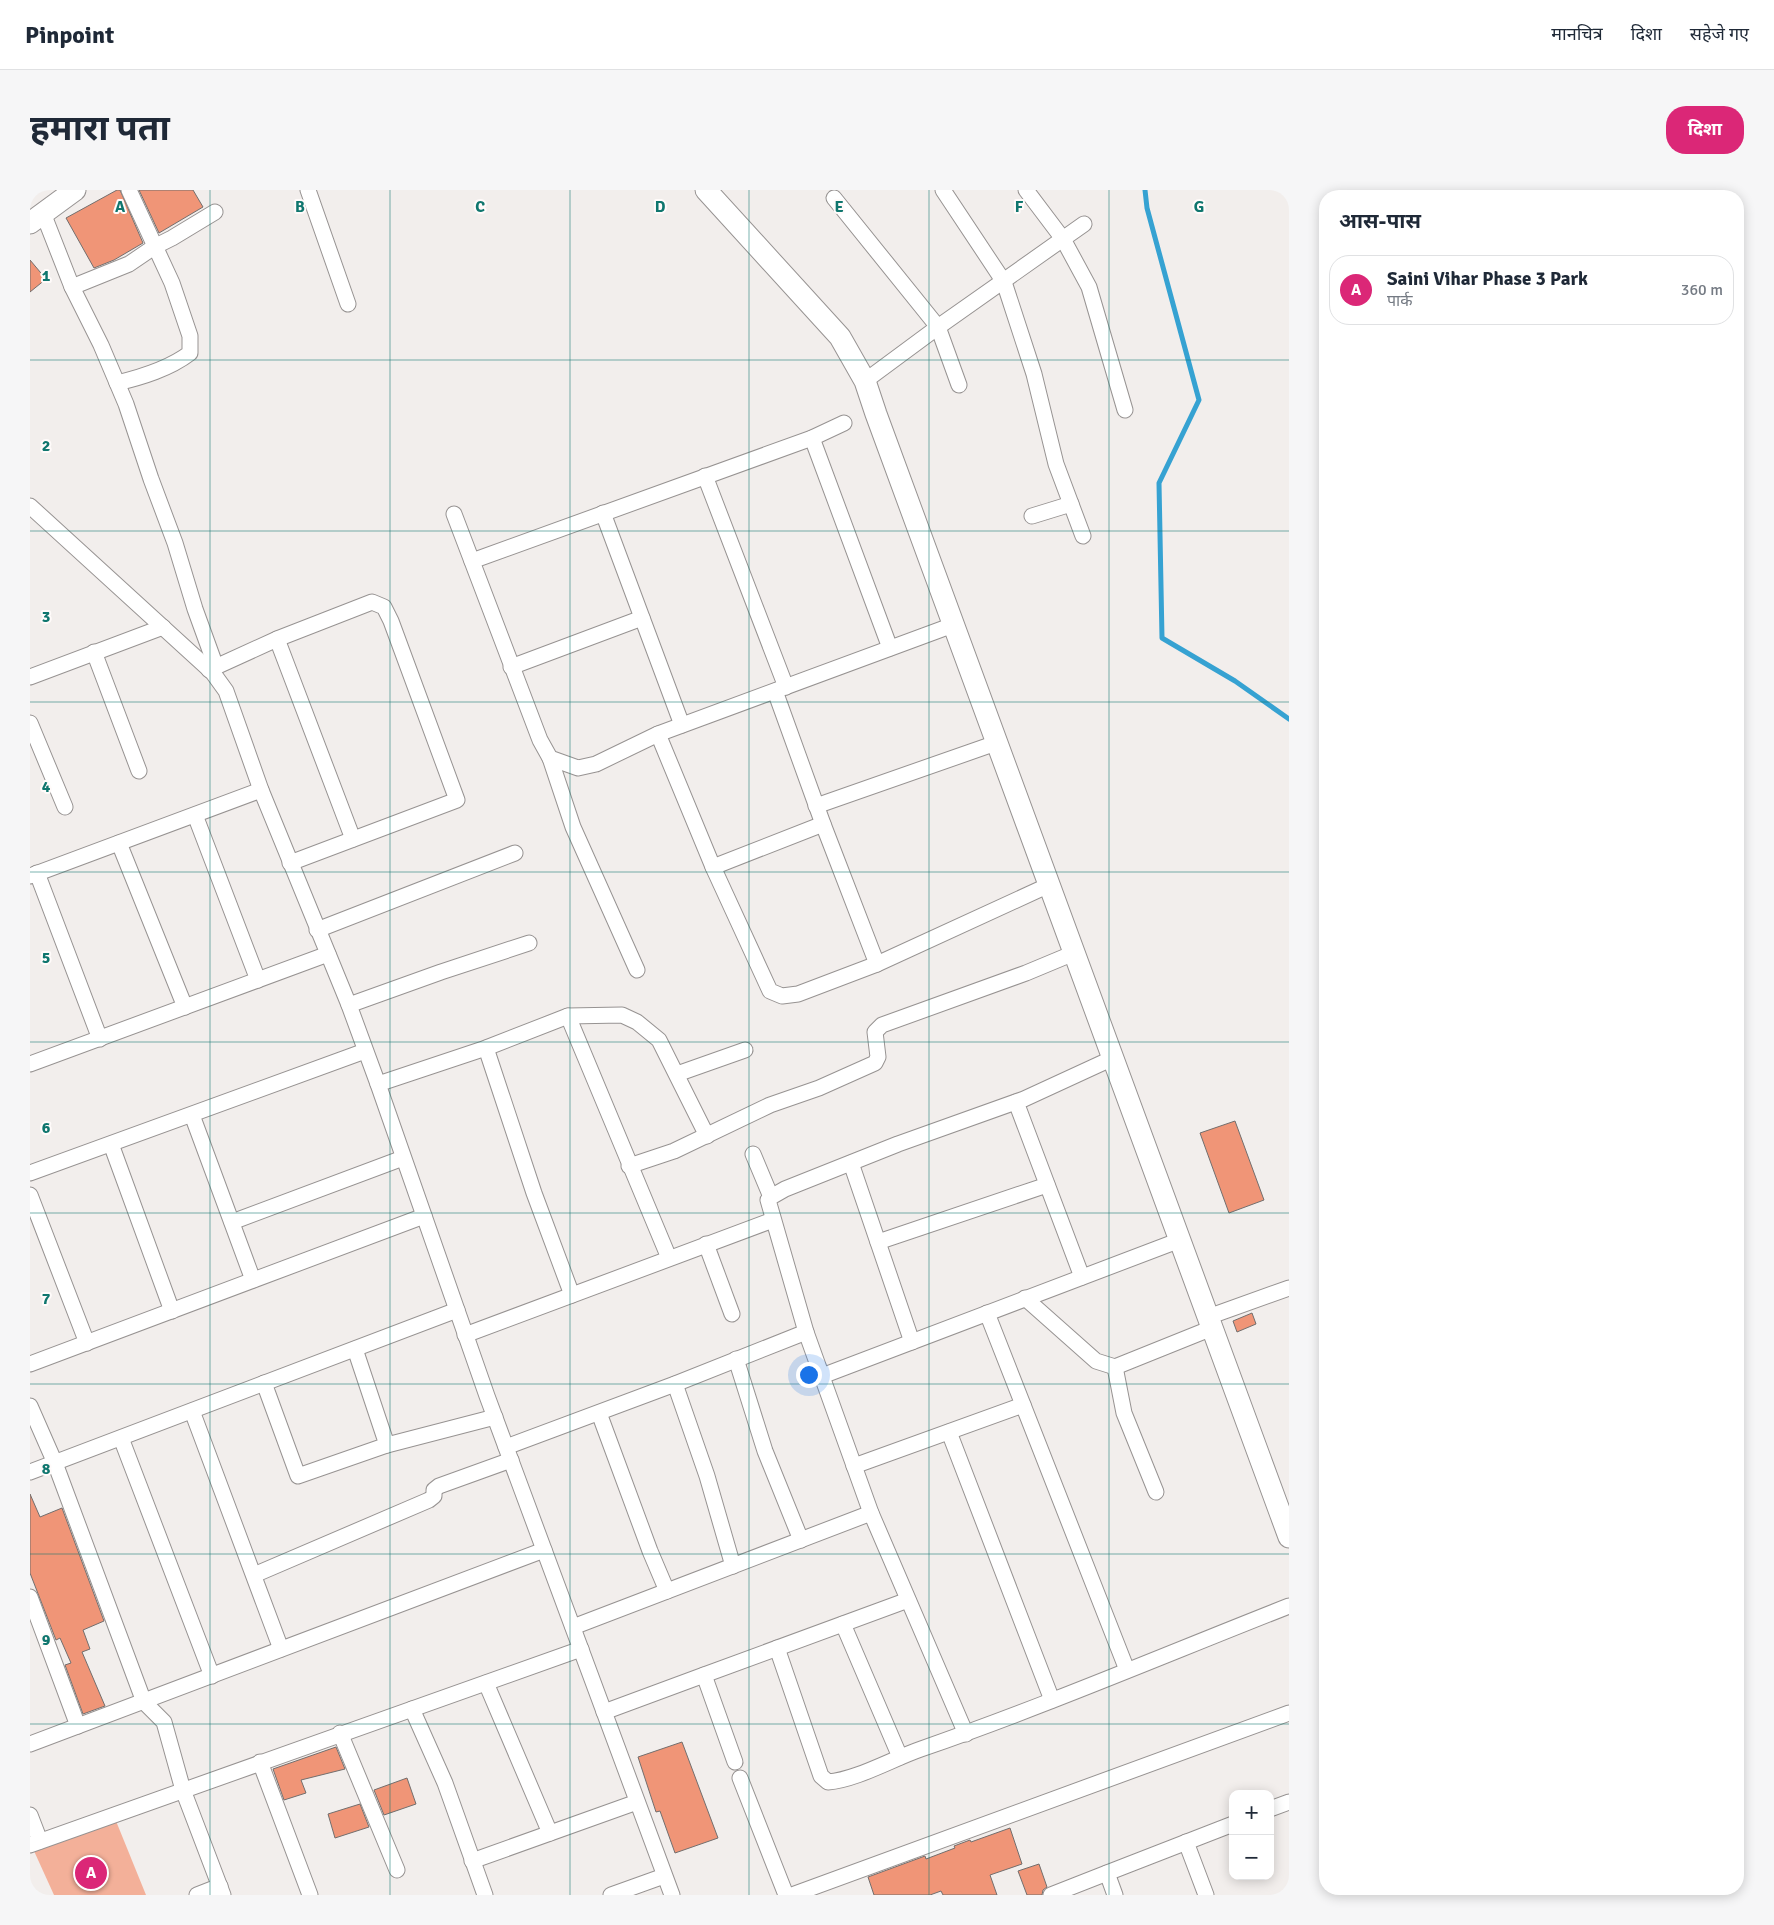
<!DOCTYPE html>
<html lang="hi">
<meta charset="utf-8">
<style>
body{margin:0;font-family:Signika,"Noto Sans Devanagari",sans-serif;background:#f6f6f7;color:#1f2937}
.controls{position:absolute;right:15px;bottom:15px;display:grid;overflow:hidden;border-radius:10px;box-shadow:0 2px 12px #0003}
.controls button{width:45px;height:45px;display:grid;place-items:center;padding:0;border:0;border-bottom:1px solid #e0e1e3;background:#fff;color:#1f2937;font:25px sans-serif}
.you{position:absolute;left:778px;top:1184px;width:18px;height:18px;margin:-12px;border:4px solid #fff;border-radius:50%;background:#1a73e8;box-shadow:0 0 0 8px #1a73e833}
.badge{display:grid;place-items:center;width:32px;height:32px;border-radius:50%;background:#db2777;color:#fff;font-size:16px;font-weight:700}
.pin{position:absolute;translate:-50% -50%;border:2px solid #fff;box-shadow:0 1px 5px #0006}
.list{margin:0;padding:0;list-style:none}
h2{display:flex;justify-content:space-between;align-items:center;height:65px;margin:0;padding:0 20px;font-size:21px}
h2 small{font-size:16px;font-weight:400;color:#747a83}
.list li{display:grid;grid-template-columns:32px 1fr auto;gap:15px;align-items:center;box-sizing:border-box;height:70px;margin:0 10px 10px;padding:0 10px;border:1px solid #e0e1e3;border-radius:20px}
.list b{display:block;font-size:19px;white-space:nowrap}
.list p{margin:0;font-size:16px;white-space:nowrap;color:#747a83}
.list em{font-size:16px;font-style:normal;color:#747a83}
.map{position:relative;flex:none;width:1259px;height:1705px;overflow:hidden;border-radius:20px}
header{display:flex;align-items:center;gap:30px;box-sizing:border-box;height:70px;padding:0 25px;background:#fff;border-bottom:1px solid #e0e1e3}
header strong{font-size:24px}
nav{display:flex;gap:28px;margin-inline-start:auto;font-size:18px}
.intro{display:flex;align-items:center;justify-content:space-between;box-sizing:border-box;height:120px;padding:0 30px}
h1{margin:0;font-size:35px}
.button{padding:12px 22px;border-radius:20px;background:#db2777;color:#fff;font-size:18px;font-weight:700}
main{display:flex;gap:30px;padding:0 30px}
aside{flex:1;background:#fff;border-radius:20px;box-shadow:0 2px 12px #0003}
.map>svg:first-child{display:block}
</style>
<header>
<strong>Pinpoint</strong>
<nav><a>मानचित्र</a><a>दिशा</a><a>सहेजे गए</a></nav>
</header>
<div class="intro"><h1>हमारा पता</h1><a class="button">दिशा</a></div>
<main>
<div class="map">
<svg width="1259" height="1705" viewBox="0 0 1259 1705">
<rect width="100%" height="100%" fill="#f2eeec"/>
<polygon fill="#f3b099" points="86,1631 116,1705 24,1705 4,1661"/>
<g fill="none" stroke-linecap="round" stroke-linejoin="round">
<polyline stroke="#36a2d2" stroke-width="5" points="1115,0 1117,18 1169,210 1129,293 1132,448 1205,491 1259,529"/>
</g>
<g fill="#f09577" stroke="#726e6d">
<polygon points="87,0 90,0 113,53 84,70 64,78 36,28"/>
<polygon points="109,0 163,0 173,17 129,43"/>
<polygon points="0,70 16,89 0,102"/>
<polygon points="1205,931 1234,1010 1199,1023 1170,943"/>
<polygon points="1222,1123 1226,1134 1207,1142 1203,1131"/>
<polygon points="0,1304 10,1327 32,1318 74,1431 53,1440 60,1459 52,1462 75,1516 53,1524 35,1475 41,1473 30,1448 26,1450 0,1383"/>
<polygon points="652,1552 688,1648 645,1663 630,1621 626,1622 608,1567"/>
<polygon points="306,1557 315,1579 271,1590 276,1603 254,1610 243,1579"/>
<polygon points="377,1588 386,1614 354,1625 344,1600"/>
<polygon points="330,1614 339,1637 305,1648 298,1624"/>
<polygon points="980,1638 992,1674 960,1685 967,1705 913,1705 911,1701 900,1705 844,1705 838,1687 895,1666 896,1669 925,1658 924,1656 940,1650 941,1652"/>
<polygon points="1009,1674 1017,1697 1013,1700 1012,1705 997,1705 988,1681"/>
</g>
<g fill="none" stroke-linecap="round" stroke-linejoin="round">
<defs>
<g id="street">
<polyline points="278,0 318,114"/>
<polyline points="913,0 974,92 1004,184 1026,274 1053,346"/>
<polyline points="996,0 1033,49 1059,97 1095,220"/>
<polyline points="804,8 908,137 929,195"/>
<polyline points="13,23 42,97 71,155 96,214 121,289 145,353 165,419 186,477"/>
<polyline points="42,97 99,74 124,57 142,48 185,22"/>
<polyline points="835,191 908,137 1054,34"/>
<path d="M87,193C112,187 139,179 160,163V146L142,93L99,0"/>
<polyline points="782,248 860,458"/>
<polyline points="675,286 756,497"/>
<polyline points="0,316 183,483 196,501 231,600 319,815 348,894 457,1206 642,1705"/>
<polyline points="573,323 652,535"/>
<polyline points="424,324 510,550 520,568 548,578 566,574 628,544 923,435"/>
<polyline points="1002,326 1041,314"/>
<polyline points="442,371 782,248 814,233"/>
<polyline points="247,449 323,649"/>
<polyline points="64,462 109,581"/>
<polyline points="481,477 612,428"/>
<polyline points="179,480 247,449 342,412 354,417 361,431 427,610 260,673"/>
<polyline points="0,487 133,437"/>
<polyline points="745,501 793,634 847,774"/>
<polyline points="0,533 35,617"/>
<polyline points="628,544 683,677 740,801 752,806 768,804 847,774 1019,695"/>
<polyline points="520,568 543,637 607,780"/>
<polyline points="786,616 966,553"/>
<polyline points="165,625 228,790"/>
<polyline points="89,653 155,817"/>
<polyline points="683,677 793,634"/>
<polyline points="7,683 70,849"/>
<polyline points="0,686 231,600"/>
<polyline points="287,740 485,663"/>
<polyline points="319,815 411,782 499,753"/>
<polyline points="538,826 639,1068"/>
<polyline points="456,858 504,1003 542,1105"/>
<polyline points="0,874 298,764"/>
<polyline points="647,884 715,860"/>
<polyline points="348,894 456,858 538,826 592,825 607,832 629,850 677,946"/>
<polyline points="986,912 1052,1087"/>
<polyline points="162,925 223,1090"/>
<polyline points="81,954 142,1121"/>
<polyline points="723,964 741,1007"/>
<polyline points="821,973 882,1152"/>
<polyline points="599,976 644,961 740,915 789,898 845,873 848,867 845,842 852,835 996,783 1044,763"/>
<polyline points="0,983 335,861"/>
<polyline points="0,1005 57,1153"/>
<polyline points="202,1032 373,968"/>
<polyline points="848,1052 1017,995"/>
<polyline points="676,1054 702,1124"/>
<polyline points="995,1108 1066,1171 1085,1177 1182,1138"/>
<polyline points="957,1123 1097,1480"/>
<polyline points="1178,1127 1259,1098"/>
<polyline points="435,1145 743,1030"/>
<polyline points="706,1169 735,1261 771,1350"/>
<polyline points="0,1174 394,1026"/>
<polyline points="1085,1177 1094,1223 1126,1302"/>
<polyline points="792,1186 1150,1050"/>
<polyline points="234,1193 268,1286 357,1255 325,1159"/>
<polyline points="645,1194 677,1286 703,1376"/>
<polyline points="0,1216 25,1273 114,1512 134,1532 153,1600 193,1705"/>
<polyline points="162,1221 251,1459"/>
<polyline points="569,1223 620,1361 637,1401"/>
<polyline points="919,1242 1022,1510"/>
<polyline points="91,1248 182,1486"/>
<polyline points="357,1255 465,1227"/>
<polyline points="476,1257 645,1194 776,1142"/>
<polyline points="824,1276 993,1215"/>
<polyline points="0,1282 427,1120"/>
<polyline points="841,1323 776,1142 738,1010 741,1007 755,999 868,954 994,909 1083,868"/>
<polyline points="224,1385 399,1310 404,1306 404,1300 409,1296 481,1270"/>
<polyline points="0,1407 48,1536"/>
<polyline points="813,1434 870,1567"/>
<polyline points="543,1437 841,1323 936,1544"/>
<path d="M747,1458L791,1586L798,1592C826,1590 862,1569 891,1559C1015,1516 1137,1464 1259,1416"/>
<polyline points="674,1485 878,1410"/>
<polyline points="456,1493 520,1643"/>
<polyline points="382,1519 415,1593 455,1705"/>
<polyline points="574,1522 674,1485 705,1572"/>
<polyline points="310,1543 367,1680"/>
<polyline points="0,1554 514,1360"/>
<polyline points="230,1572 280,1705"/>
<polyline points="710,1588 756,1705"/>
<polyline points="1240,1619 1259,1612"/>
<polyline points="0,1625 10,1651"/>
<polyline points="1156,1652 1176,1705"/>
<polyline points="0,1655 551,1459"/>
<polyline points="442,1671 607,1612"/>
<polyline points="167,1705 190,1696"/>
<polyline points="581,1705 634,1686"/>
<polyline points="762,1705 1259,1523"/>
<polyline points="1021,1705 1077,1683"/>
<polyline points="1085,1705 1077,1683 1203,1634"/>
</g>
<g id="secondary">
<polyline points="676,0 810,147 835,191 846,224 1259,1347"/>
<polyline points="0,33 45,0"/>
</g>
</defs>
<use href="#street" stroke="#979392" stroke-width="17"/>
<use href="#secondary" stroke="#979392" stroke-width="23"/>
<use href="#street" stroke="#fff" stroke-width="15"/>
<use href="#secondary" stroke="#fff" stroke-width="21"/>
</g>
<path fill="none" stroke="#0f766e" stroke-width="1" stroke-opacity="0.55" d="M180,0V1705M360,0V1705M540,0V1705M719,0V1705M899,0V1705M1079,0V1705M0,170H1259M0,341H1259M0,512H1259M0,682H1259M0,852H1259M0,1023H1259M0,1194H1259M0,1364H1259M0,1534H1259"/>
<g font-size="16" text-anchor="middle" font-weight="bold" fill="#0f766e" stroke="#fffbfa" stroke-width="4" stroke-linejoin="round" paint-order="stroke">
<text x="90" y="22">A</text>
<text x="270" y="22">B</text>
<text x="450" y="22">C</text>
<text x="630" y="22">D</text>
<text x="809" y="22">E</text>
<text x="989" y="22">F</text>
<text x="1169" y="22">G</text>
<text x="16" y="91">1</text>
<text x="16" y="261">2</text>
<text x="16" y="432">3</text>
<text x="16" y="602">4</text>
<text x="16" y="773">5</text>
<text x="16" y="943">6</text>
<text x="16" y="1114">7</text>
<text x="16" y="1284">8</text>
<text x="16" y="1455">9</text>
</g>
</svg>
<div class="controls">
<button>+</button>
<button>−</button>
</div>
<div class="you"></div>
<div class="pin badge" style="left:61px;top:1683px">A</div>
</div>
<aside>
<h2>आस-पास<small></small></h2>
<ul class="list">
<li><span class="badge">A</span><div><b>Saini Vihar Phase 3 Park</b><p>पार्क</p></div><em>360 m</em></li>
</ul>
</aside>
</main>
